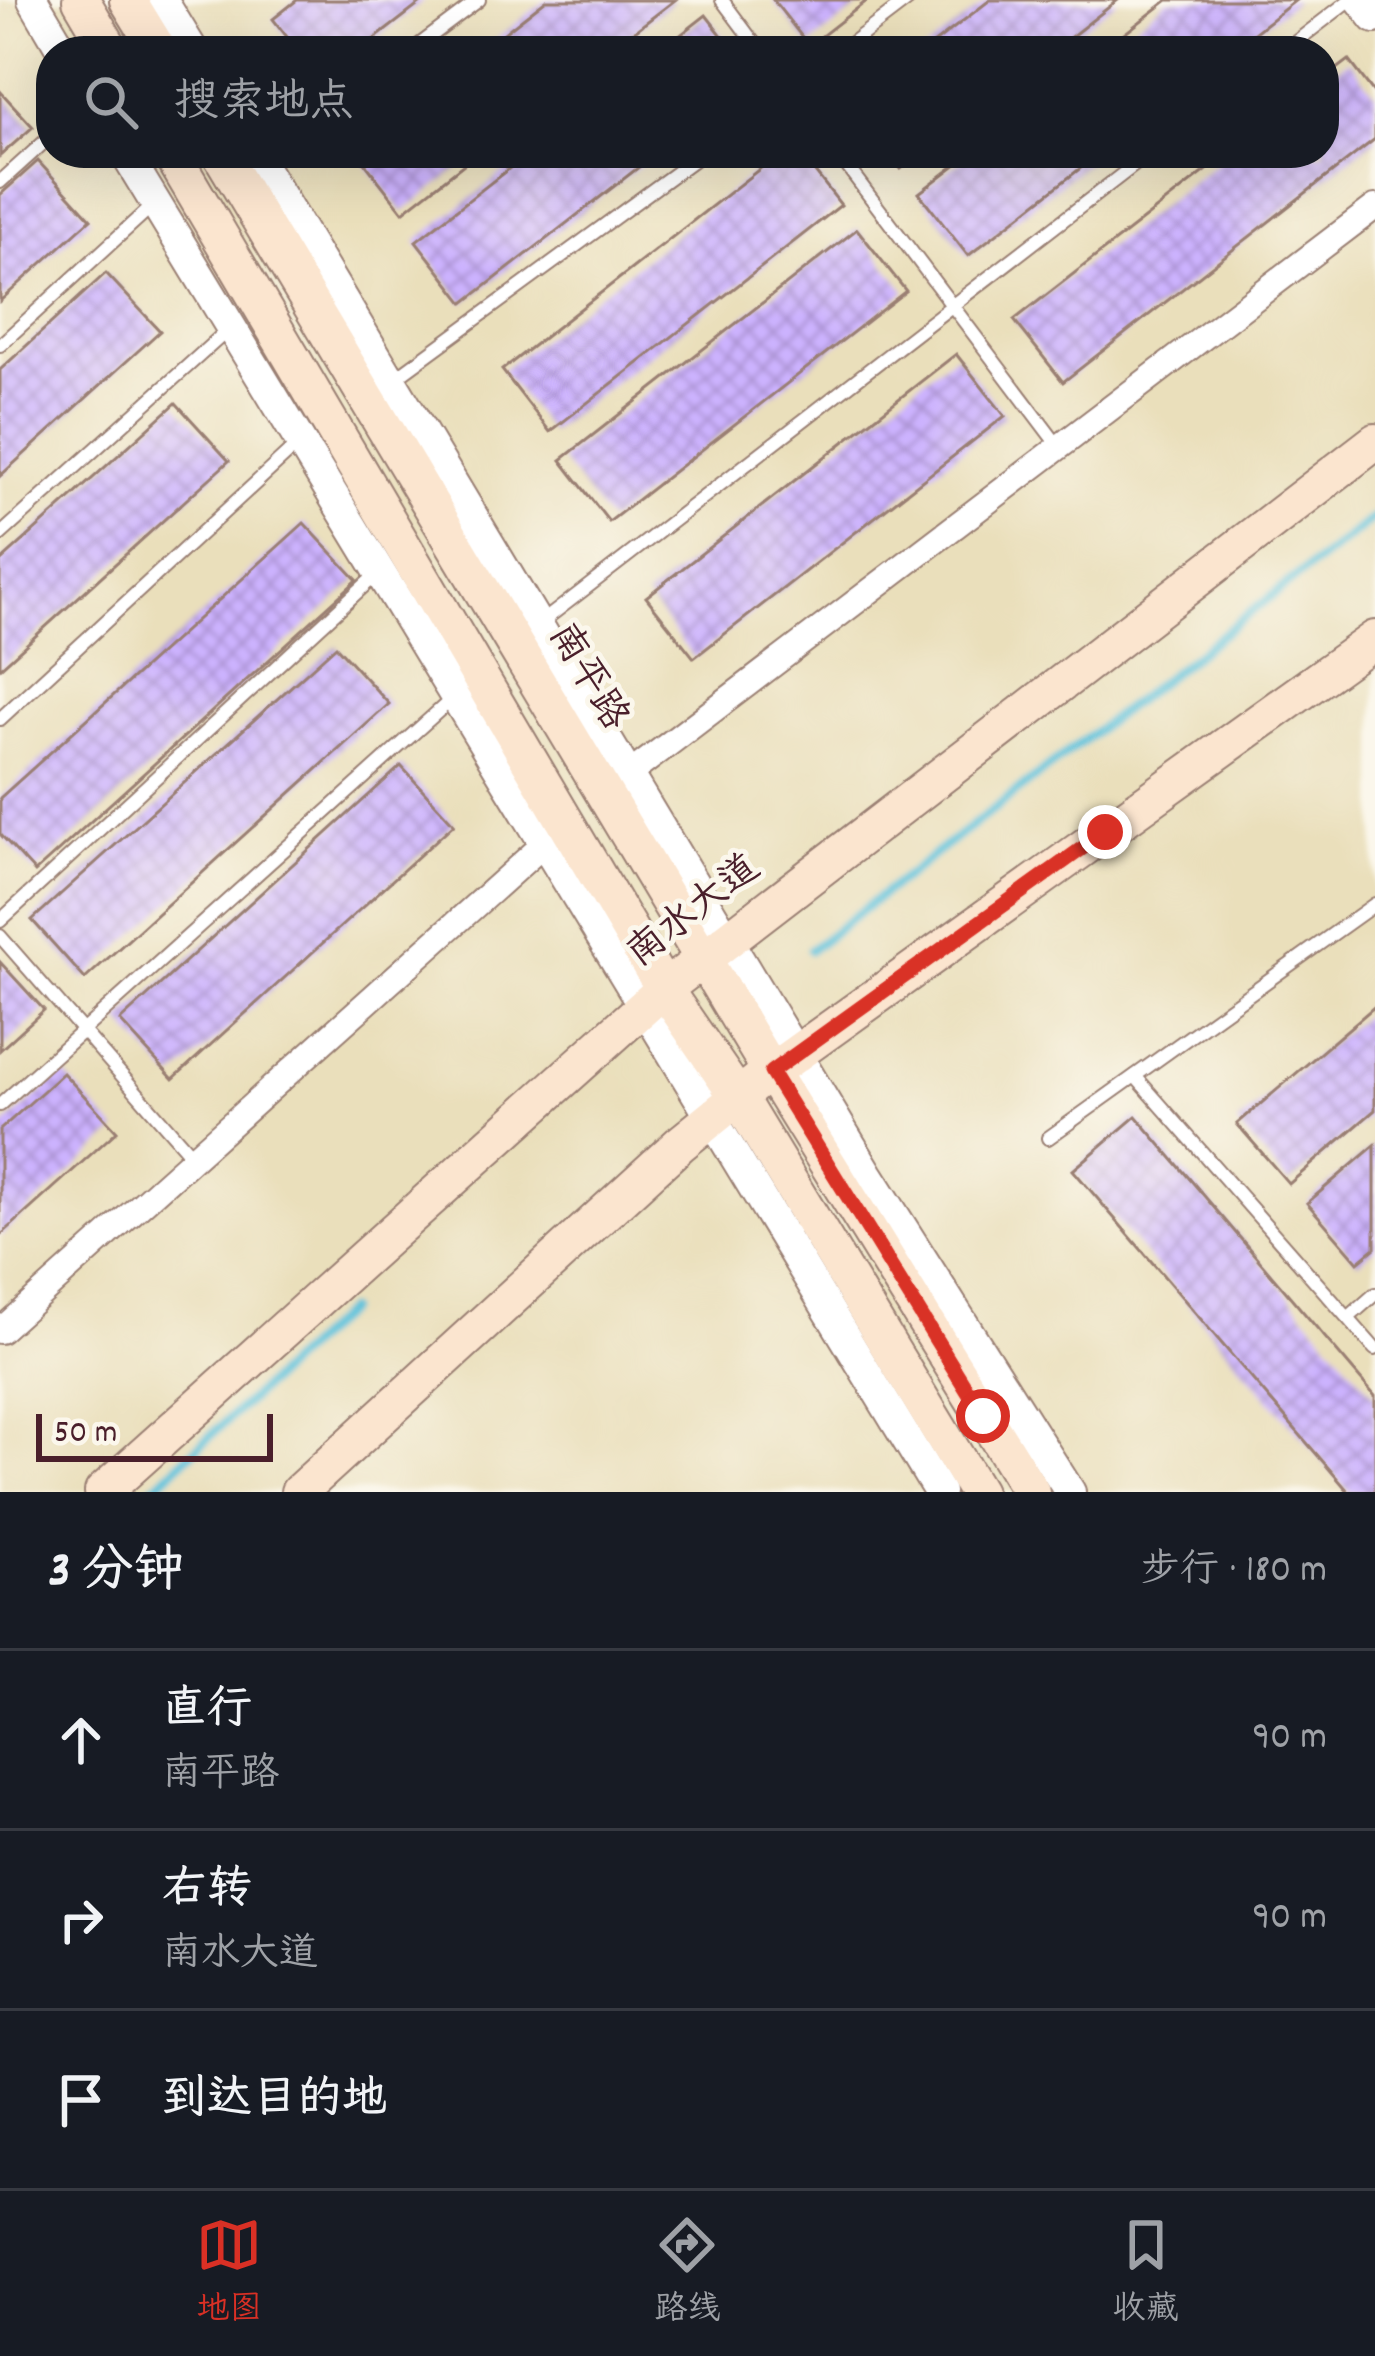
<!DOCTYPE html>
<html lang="zh">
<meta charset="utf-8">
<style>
body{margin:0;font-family:Dekko,"LXGW WenKai TC",sans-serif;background:#242831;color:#f1f3f6}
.scale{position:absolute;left:36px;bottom:30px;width:237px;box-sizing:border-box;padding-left:12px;border:6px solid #4a1f2b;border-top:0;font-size:33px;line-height:42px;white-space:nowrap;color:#4a1f2b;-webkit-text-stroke:9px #fbf7ec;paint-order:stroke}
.stop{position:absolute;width:36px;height:36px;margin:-27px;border:9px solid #d93025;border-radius:50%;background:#fff}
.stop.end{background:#d93025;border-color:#fff;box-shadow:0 3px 12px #0008}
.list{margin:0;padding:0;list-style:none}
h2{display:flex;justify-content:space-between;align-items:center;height:156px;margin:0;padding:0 48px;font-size:51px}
h2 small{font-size:39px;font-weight:400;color:#9ea1a6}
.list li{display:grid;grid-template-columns:78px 1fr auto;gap:36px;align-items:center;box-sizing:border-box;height:180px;padding:0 48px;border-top:3px solid #363941}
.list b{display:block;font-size:45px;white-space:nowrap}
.list p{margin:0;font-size:39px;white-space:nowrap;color:#9ea1a6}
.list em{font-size:39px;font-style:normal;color:#9ea1a6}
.icon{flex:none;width:66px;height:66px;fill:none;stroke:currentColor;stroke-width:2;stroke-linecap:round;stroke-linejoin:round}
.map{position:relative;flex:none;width:1375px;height:1492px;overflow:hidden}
.search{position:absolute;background:#171b24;box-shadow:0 12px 48px #0002;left:36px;right:36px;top:36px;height:132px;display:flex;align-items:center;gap:30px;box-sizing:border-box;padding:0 42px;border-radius:48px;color:#9ea1a6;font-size:45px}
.sheet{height:696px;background:#171b24}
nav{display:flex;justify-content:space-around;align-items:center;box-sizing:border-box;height:168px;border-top:3px solid #363941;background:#171b24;font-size:33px;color:#9ea1a6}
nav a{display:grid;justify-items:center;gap:6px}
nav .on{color:#d93025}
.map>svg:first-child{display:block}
</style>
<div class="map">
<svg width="1375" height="1492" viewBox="0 0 1375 1492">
<defs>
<pattern id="building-cross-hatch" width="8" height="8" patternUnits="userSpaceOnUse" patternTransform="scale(3)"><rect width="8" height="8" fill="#ccb2fe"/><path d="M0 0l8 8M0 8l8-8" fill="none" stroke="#a890ce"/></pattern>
</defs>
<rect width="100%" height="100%" fill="#fbf7ec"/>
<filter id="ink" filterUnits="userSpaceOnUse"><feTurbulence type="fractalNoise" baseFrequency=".00833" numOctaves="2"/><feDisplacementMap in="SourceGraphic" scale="24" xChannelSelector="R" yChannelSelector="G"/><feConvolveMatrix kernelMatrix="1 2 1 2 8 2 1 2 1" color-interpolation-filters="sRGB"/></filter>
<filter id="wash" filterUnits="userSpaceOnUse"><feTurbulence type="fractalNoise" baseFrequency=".004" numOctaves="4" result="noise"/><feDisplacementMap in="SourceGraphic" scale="48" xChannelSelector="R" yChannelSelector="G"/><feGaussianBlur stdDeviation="2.7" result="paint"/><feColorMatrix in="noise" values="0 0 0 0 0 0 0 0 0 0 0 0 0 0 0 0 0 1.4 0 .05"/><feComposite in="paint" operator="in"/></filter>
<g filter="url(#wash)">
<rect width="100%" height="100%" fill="#eadfbb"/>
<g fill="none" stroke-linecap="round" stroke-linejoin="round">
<g stroke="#5cc1da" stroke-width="9">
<polyline points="810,950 1375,517"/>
<polyline points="149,1492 347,1310"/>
</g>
</g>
<g id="blocks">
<g fill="url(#building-cross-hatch)">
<polygon points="297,0 425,0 359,51 298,51 273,19"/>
<polygon points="546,0 675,0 609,51 481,51"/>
<polygon points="773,0 868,0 809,46"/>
<polygon points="990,0 1118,0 1053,51 924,51"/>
<polygon points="1168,0 1296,0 1231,51 1102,51"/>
<polygon points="706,15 734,51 660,51"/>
<polygon points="1349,60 1375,94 1375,139 1063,382 1014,320 1229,153 1324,153 1324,79"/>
<polygon points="0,91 33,127 0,156"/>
<polygon points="357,153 478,153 403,212"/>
<polygon points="529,153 657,153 464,303 416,241"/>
<polygon points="780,153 800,153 841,205 550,432 502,370"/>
<polygon points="888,153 922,153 901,169"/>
<polygon points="971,153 1100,153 968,256 919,193"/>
<polygon points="38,161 91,219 0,301 0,195"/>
<polygon points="857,229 906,291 609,522 561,460"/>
<polygon points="106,273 160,331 0,476 0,370"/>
<polygon points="956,354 1005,416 694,658 646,597"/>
<polygon points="176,403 229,461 0,668 0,562"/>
<polygon points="304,523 357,580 35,872 0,834 0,798"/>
<polygon points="336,646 389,704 85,979 32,920"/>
<polygon points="401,766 454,824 173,1079 120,1021"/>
<polygon points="0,962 44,1010 0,1050"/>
<polygon points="1375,1006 1375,1110 1289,1184 1237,1124"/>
<polygon points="63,1073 117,1131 0,1236 0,1130"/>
<polygon points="1136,1116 1375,1396 1375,1492 1349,1492 1073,1170"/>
<polygon points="1375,1145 1375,1248 1358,1262 1307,1203"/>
</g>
</g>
</g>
<g filter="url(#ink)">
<use href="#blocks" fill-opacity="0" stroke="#9a7f73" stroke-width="3"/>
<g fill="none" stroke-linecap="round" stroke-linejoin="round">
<defs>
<g id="service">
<polyline points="722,0 760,51"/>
<polyline points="411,51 479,0"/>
<polyline points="841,51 908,0"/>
<polyline points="1284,51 1350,0"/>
<polyline points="837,153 1059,447"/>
<polyline points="0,182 51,136"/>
<polyline points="0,345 154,204"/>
<polyline points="394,379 703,153"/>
<polyline points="0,535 230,328"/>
<polyline points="538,625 1150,153"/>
<polyline points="0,719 299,443"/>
<polyline points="0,921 378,573"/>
<polyline points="0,936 194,1158"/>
<polyline points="1135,1076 1375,1349"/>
<polyline points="0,1105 453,698"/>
<polyline points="1048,1138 1375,904"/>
<polyline points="1348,1318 1375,1294"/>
</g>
<g id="minor">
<polyline points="628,775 1375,207"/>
<polyline points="0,1331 544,844"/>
</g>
<g id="tertiary">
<polyline points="33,0 63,51"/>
<polyline points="162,0 193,51"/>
<polyline points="1361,0 1375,18"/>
<polyline points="125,153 939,1492"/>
<polyline points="254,153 868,1174 1070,1492"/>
</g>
<g id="secondary">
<polyline points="81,0 111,51"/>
<polyline points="128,0 159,51"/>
<polyline points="171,153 664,989 738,1097 977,1492"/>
<polyline points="220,153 771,1072 1031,1492"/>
<polyline points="103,1492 664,989 1375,442"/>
<polyline points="299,1492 680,1144 758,1081 1375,639"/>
</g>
</defs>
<use href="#service" stroke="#9a7f73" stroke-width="16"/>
<use href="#minor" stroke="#9a7f73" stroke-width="28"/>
<use href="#tertiary" stroke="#9a7f73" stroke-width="34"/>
<use href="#secondary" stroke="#9a7f73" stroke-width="40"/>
<use href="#service" stroke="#fff" stroke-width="12"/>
<use href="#minor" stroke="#fff" stroke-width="24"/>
<use href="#tertiary" stroke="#fff" stroke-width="30"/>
<use href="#secondary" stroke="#fbe5cf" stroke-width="36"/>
</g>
</g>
<g fill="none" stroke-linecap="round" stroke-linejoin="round" filter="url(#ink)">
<polyline stroke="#d93025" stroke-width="15" points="983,1416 771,1072 1105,832"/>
</g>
<g text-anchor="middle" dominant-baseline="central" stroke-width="10" stroke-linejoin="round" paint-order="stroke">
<g font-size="39" fill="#4a1f2b" stroke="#fbf7ec">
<text transform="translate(586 678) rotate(59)">南平路</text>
<text transform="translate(695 913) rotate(-38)">南水大道</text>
</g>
</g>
</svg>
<div class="scale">50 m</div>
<div class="stop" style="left:983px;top:1416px"></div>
<div class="stop end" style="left:1105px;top:832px"></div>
<div class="search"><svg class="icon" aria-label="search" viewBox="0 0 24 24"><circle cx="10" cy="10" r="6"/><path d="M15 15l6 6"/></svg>搜索地点</div>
</div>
<section class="sheet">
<h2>3 分钟<small>步行 · 180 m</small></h2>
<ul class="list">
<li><svg class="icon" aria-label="ahead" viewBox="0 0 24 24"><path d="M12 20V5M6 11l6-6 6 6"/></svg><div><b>直行</b><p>南平路</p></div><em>90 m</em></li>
<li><svg class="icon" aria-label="right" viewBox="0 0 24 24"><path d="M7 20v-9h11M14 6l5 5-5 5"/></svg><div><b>右转</b><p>南水大道</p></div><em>90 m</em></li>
<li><svg class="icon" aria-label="arrive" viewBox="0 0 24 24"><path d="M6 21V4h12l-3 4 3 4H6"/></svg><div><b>到达目的地</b></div></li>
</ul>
</section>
<nav>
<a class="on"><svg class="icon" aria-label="map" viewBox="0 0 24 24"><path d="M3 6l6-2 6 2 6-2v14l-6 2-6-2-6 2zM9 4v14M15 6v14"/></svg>地图</a>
<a><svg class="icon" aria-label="directions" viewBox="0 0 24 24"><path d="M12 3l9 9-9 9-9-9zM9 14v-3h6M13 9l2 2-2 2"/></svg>路线</a>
<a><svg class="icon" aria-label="saved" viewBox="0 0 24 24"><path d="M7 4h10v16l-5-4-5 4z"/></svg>收藏</a>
</nav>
